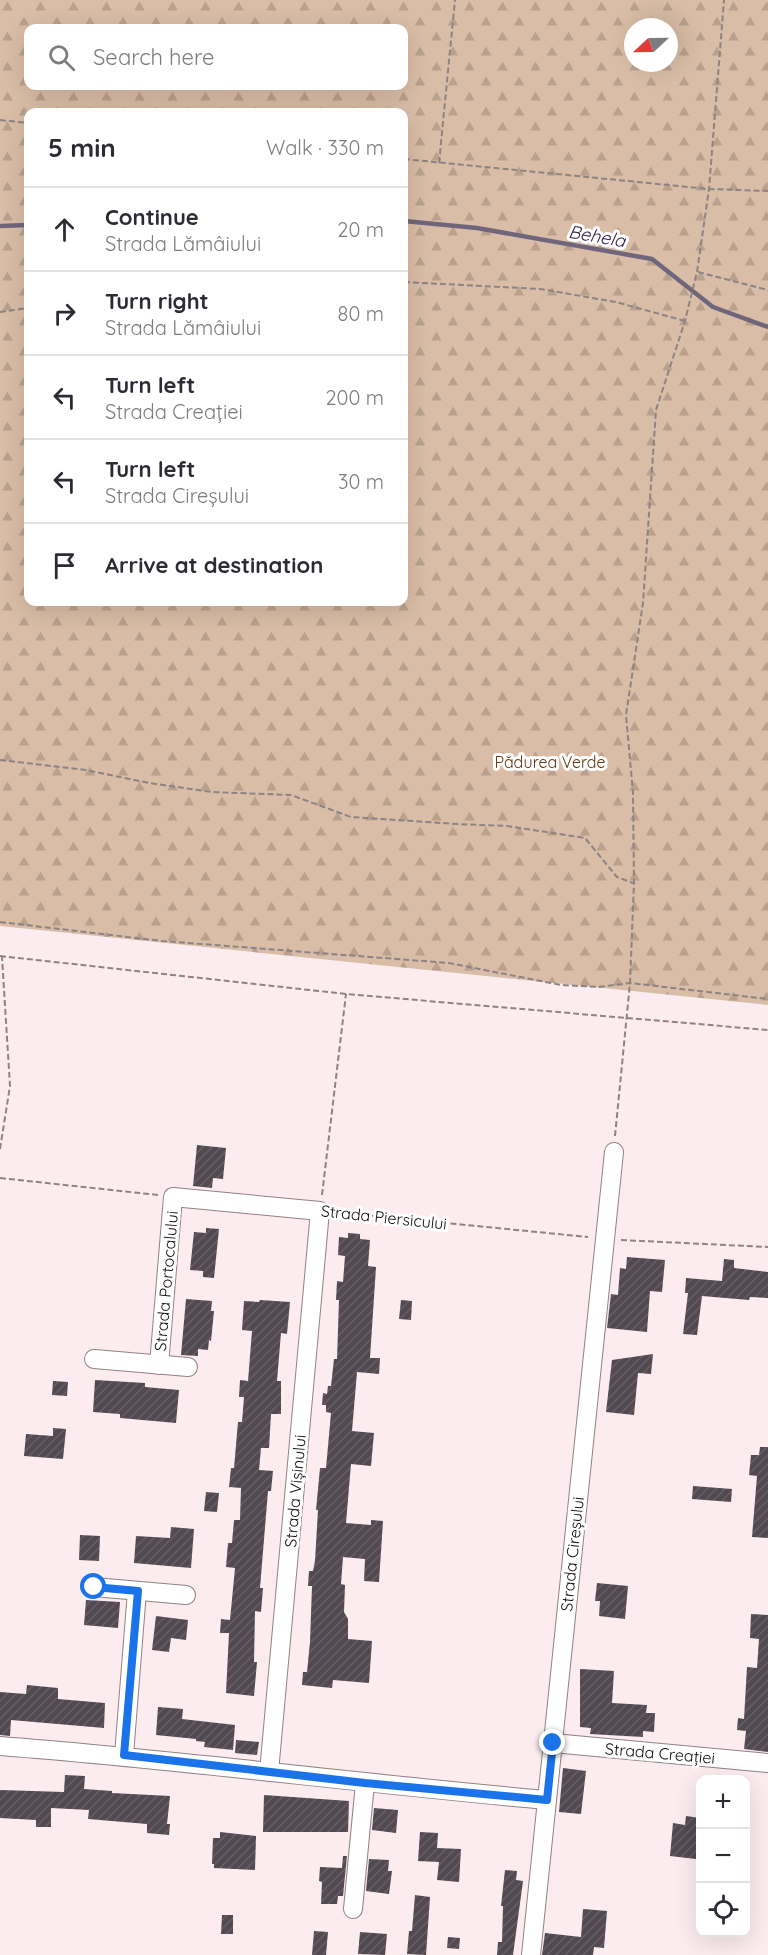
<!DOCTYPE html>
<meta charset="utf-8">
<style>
body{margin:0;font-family:Quicksand,sans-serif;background:#f2f2f3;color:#2b2b33}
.controls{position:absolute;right:18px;bottom:18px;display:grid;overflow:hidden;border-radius:12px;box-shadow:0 6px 24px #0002}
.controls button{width:54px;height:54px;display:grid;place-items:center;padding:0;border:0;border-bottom:2px solid #e1e1e2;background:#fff;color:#2b2b33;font:30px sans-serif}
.compass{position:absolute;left:624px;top:18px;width:54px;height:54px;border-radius:50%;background:#fff;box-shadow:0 6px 24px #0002;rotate:248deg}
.stop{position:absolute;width:18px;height:18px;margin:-14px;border:4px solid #1a73e8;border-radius:50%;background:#fff}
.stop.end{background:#1a73e8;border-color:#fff;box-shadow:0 2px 6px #0008}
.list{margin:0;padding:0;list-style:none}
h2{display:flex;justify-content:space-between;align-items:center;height:78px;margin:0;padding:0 24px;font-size:26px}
h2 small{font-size:20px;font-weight:400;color:#7c7c81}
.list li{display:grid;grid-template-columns:39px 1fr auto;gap:18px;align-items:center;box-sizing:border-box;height:84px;padding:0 24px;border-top:2px solid #e1e1e2}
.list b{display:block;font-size:22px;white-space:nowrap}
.list p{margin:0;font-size:20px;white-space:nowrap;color:#7c7c81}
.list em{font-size:20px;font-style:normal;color:#7c7c81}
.icon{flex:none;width:33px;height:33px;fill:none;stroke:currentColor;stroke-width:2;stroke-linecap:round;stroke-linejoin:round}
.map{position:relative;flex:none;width:768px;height:1955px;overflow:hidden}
.search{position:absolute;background:#fff;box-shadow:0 6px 24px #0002;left:24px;top:24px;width:384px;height:66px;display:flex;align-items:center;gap:15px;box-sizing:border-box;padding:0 21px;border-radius:12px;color:#7c7c81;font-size:22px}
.panel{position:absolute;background:#fff;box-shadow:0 6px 24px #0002;left:24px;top:108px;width:384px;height:498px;border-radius:12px}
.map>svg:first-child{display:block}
</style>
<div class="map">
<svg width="768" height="1955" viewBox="0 0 768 1955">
<defs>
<pattern id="forest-firs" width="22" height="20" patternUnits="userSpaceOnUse" patternTransform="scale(1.5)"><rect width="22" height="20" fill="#d9bda6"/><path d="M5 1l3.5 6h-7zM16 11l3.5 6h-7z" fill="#b9a18e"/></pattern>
<pattern id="building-hatch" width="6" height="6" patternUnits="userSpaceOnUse" patternTransform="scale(1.5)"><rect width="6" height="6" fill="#524951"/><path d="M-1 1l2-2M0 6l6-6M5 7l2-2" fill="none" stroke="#665f65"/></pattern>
</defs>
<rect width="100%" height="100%" fill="#fcecf0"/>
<path fill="url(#forest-firs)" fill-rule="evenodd" d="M0,0H768V1005L0,926ZM633,27H669V63H633ZM28,28H404V86H28ZM28,112H404V602H28Z"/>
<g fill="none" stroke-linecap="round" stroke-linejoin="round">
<g stroke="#70667c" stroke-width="4.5">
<polyline points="404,221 477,228 652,259 713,307 768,327"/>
<polyline points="0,226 28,225"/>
</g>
</g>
<g fill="url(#building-hatch)">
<polygon points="197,1145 226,1148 223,1179 213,1178 212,1188 193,1186"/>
<polygon points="206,1228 219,1229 214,1278 203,1277 203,1271 190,1270 194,1232 206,1233"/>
<polygon points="348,1233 360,1234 360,1239 370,1240 368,1266 376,1267 370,1358 380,1358 379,1374 357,1372 352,1431 374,1433 371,1466 351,1464 346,1523 371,1525 371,1520 383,1521 379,1582 364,1581 365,1559 343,1557 341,1584 345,1585 344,1612 348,1619 348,1639 372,1641 369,1683 333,1680 332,1688 302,1685 303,1672 307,1672 310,1642 312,1586 308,1586 309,1571 313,1571 315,1561 318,1510 316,1510 320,1468 326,1468 331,1413 326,1412 326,1405 322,1405 323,1393 327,1394 328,1386 331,1386 334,1359 337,1359 339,1300 336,1300 337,1281 343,1282 345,1256 338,1255 339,1237 348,1238"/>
<polygon points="627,1257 665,1260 662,1292 650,1291 647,1332 607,1328 611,1294 618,1295 620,1268 626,1269"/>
<polygon points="724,1259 734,1260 734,1268 768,1272 768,1298 750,1297 749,1300 702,1296 697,1335 683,1334 688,1293 685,1293 686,1278 722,1281"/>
<polygon points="186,1299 212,1301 211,1311 214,1311 211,1341 209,1340 208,1350 198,1349 198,1356 181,1355"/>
<polygon points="260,1300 290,1302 287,1334 281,1333 277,1381 281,1381 281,1414 271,1414 269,1448 261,1448 259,1470 273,1471 271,1491 268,1491 260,1588 263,1588 261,1612 255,1611 254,1662 257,1662 254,1696 226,1693 229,1633 220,1633 221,1619 230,1620 235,1568 226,1567 228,1543 232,1543 234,1520 240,1520 241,1488 229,1487 231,1468 234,1468 238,1422 242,1422 244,1397 239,1397 240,1380 248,1381 252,1331 242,1330 244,1301 259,1302"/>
<polygon points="401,1300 412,1301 411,1320 399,1319"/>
<polygon points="653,1354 651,1374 638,1373 634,1415 606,1412 612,1360"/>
<polygon points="95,1380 145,1383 145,1387 179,1390 176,1423 120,1418 120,1414 93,1412"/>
<polygon points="53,1381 68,1382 67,1396 52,1395"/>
<polygon points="53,1428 66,1429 63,1459 24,1456 26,1434 53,1436"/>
<polygon points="760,1447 768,1447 768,1538 752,1537 757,1476 749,1475 751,1455 759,1455"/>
<polygon points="693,1486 732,1489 731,1502 692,1499"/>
<polygon points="206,1492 219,1493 217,1512 204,1511"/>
<polygon points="171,1527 194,1529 191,1568 134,1563 136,1536 170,1538"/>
<polygon points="80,1535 100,1536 99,1561 79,1560"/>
<polygon points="597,1583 628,1586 625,1619 599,1616 600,1601 595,1601"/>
<polygon points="86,1600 120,1602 118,1628 84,1625"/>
<polygon points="751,1614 768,1615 768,1752 744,1749 746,1731 737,1730 738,1718 744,1719 747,1667 757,1668 759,1639 750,1638"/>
<polygon points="156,1616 188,1620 186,1640 171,1638 169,1652 152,1650"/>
<polygon points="580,1669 614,1671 612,1703 647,1705 646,1713 655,1713 654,1732 643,1731 643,1737 590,1734 591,1728 580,1727"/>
<polygon points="27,1685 58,1688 58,1699 105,1703 104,1728 11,1720 10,1736 0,1735 0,1692 26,1694"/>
<polygon points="158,1707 183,1709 182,1719 235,1725 233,1750 204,1747 205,1742 196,1741 196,1739 156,1735"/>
<polygon points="236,1740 259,1742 257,1755 235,1753"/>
<polygon points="563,1768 586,1771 581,1814 559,1812"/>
<polygon points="65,1775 85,1776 84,1789 112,1791 112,1793 170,1796 167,1824 170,1824 169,1835 147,1833 147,1824 88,1819 89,1810 51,1808 51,1827 36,1827 36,1820 0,1818 0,1790 64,1792"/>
<polygon points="264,1795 349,1801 348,1832 263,1832"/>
<polygon points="374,1808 398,1810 396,1833 372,1830"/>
<polygon points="686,1816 700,1818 696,1859 670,1856 673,1823 685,1825"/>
<polygon points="220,1832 256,1836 255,1870 214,1868 214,1864 212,1864 213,1838 220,1838"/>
<polygon points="420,1832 438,1833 437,1848 461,1849 459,1882 437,1880 439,1862 418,1861"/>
<polygon points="343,1856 347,1856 343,1896 338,1896 337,1904 321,1904 322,1882 319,1881 320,1867 342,1868"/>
<polygon points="369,1859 389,1860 388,1871 392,1871 389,1894 366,1891"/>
<polygon points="505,1870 517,1871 516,1880 523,1881 513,1955 497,1955 498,1942 502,1942 503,1906 501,1906"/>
<polygon points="415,1895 430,1897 426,1955 407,1954 409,1931 412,1931"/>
<polygon points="583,1909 607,1911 604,1948 594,1947 593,1955 542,1955 545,1933 581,1937"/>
<polygon points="222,1915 233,1915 233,1934 221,1934"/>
<polygon points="314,1931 328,1932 326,1955 312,1955"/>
<polygon points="360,1932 387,1934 385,1955 358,1954"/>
<polygon points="448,1937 460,1938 459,1949 447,1948"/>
</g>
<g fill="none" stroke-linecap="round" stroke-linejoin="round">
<defs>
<g id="minor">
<polyline points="94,1359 188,1367"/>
<polyline points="159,1365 173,1197 320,1211 269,1772"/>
<polyline points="94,1587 186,1595"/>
<polyline points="553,1743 768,1763"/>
<path d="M0,1746C183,1760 364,1784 547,1800"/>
<polyline points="124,1755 137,1591"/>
<polyline points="353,1909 365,1783"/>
<polyline points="531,1955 614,1152"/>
</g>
</defs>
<use href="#minor" stroke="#8f8184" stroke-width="20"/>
<g stroke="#8d8385" stroke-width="2" stroke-dasharray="6 3" stroke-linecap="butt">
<polyline points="0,120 28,123"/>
<polyline points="404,159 709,189 768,191"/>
<polyline points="439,163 455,0"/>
<polyline points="698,272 768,290"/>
<polyline points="404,282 540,289 616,302 685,321"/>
<polyline points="0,312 28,308"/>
<polyline points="0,760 86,770 149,783 212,792 291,795 351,817 457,824 507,826 585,838 617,877 633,883"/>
<polyline points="0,922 162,941 449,963 561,985 599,987 630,983 768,999"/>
<polyline points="0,956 346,994 768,1030"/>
<polyline points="615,1136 630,983 634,883 633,793 626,715 643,603 656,410 685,321 697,272 709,189 724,0"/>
<polyline points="0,1149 10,1086 2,957"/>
<polyline points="0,1178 158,1195"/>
<polyline points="322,1195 346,994"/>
<polyline points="334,1212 588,1237"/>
<polyline points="621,1240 768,1247"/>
</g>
<use href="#minor" stroke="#fff" stroke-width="18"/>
</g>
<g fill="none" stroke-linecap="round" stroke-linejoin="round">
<polyline stroke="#1a73e8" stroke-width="8" points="94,1587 138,1591 124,1755 365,1783 547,1800 553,1743"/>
</g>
<g text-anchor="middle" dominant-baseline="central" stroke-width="6" stroke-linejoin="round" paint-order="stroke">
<g font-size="16" fill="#5f3810" stroke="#fefefe">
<text x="550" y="762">Pădurea Verde</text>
</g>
<g font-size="16" fill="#0f0a0b" stroke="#fefefe">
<text transform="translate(384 1217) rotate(6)">Strada Piersicului</text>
<text transform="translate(166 1281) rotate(-85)">Strada Portocalului</text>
<text transform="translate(295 1491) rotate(-85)">Strada Vișinului</text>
<text transform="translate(572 1554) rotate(-84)">Strada Cireșului</text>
<text transform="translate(660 1753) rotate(5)">Strada Creației</text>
</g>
<g font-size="18" font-style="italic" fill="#34224c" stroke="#fefefe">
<text transform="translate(597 236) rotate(10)">Behela</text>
</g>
</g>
</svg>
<div class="controls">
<button>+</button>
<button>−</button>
<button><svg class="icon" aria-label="locate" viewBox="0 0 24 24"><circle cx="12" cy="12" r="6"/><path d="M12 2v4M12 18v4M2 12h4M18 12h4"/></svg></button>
</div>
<svg class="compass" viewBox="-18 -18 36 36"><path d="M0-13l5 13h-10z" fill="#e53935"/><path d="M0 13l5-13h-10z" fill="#7c7c81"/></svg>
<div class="stop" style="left:94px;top:1587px"></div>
<div class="stop end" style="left:553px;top:1743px"></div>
<div class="search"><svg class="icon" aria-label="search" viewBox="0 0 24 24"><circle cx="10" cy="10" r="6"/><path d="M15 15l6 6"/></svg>Search here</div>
<section class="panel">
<h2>5 min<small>Walk · 330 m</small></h2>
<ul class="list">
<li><svg class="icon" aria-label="ahead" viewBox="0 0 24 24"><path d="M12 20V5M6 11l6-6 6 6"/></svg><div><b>Continue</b><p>Strada Lămâiului</p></div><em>20 m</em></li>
<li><svg class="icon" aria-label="right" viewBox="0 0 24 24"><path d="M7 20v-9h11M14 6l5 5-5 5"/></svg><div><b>Turn right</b><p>Strada Lămâiului</p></div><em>80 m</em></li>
<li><svg class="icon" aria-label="left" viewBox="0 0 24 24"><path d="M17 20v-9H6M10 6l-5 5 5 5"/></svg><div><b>Turn left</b><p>Strada Creației</p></div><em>200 m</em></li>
<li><svg class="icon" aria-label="left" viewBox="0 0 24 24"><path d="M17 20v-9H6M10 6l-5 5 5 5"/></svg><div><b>Turn left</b><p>Strada Cireșului</p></div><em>30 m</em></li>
<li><svg class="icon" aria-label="arrive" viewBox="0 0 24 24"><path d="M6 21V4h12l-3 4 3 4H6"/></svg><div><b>Arrive at destination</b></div></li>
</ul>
</section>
</div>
